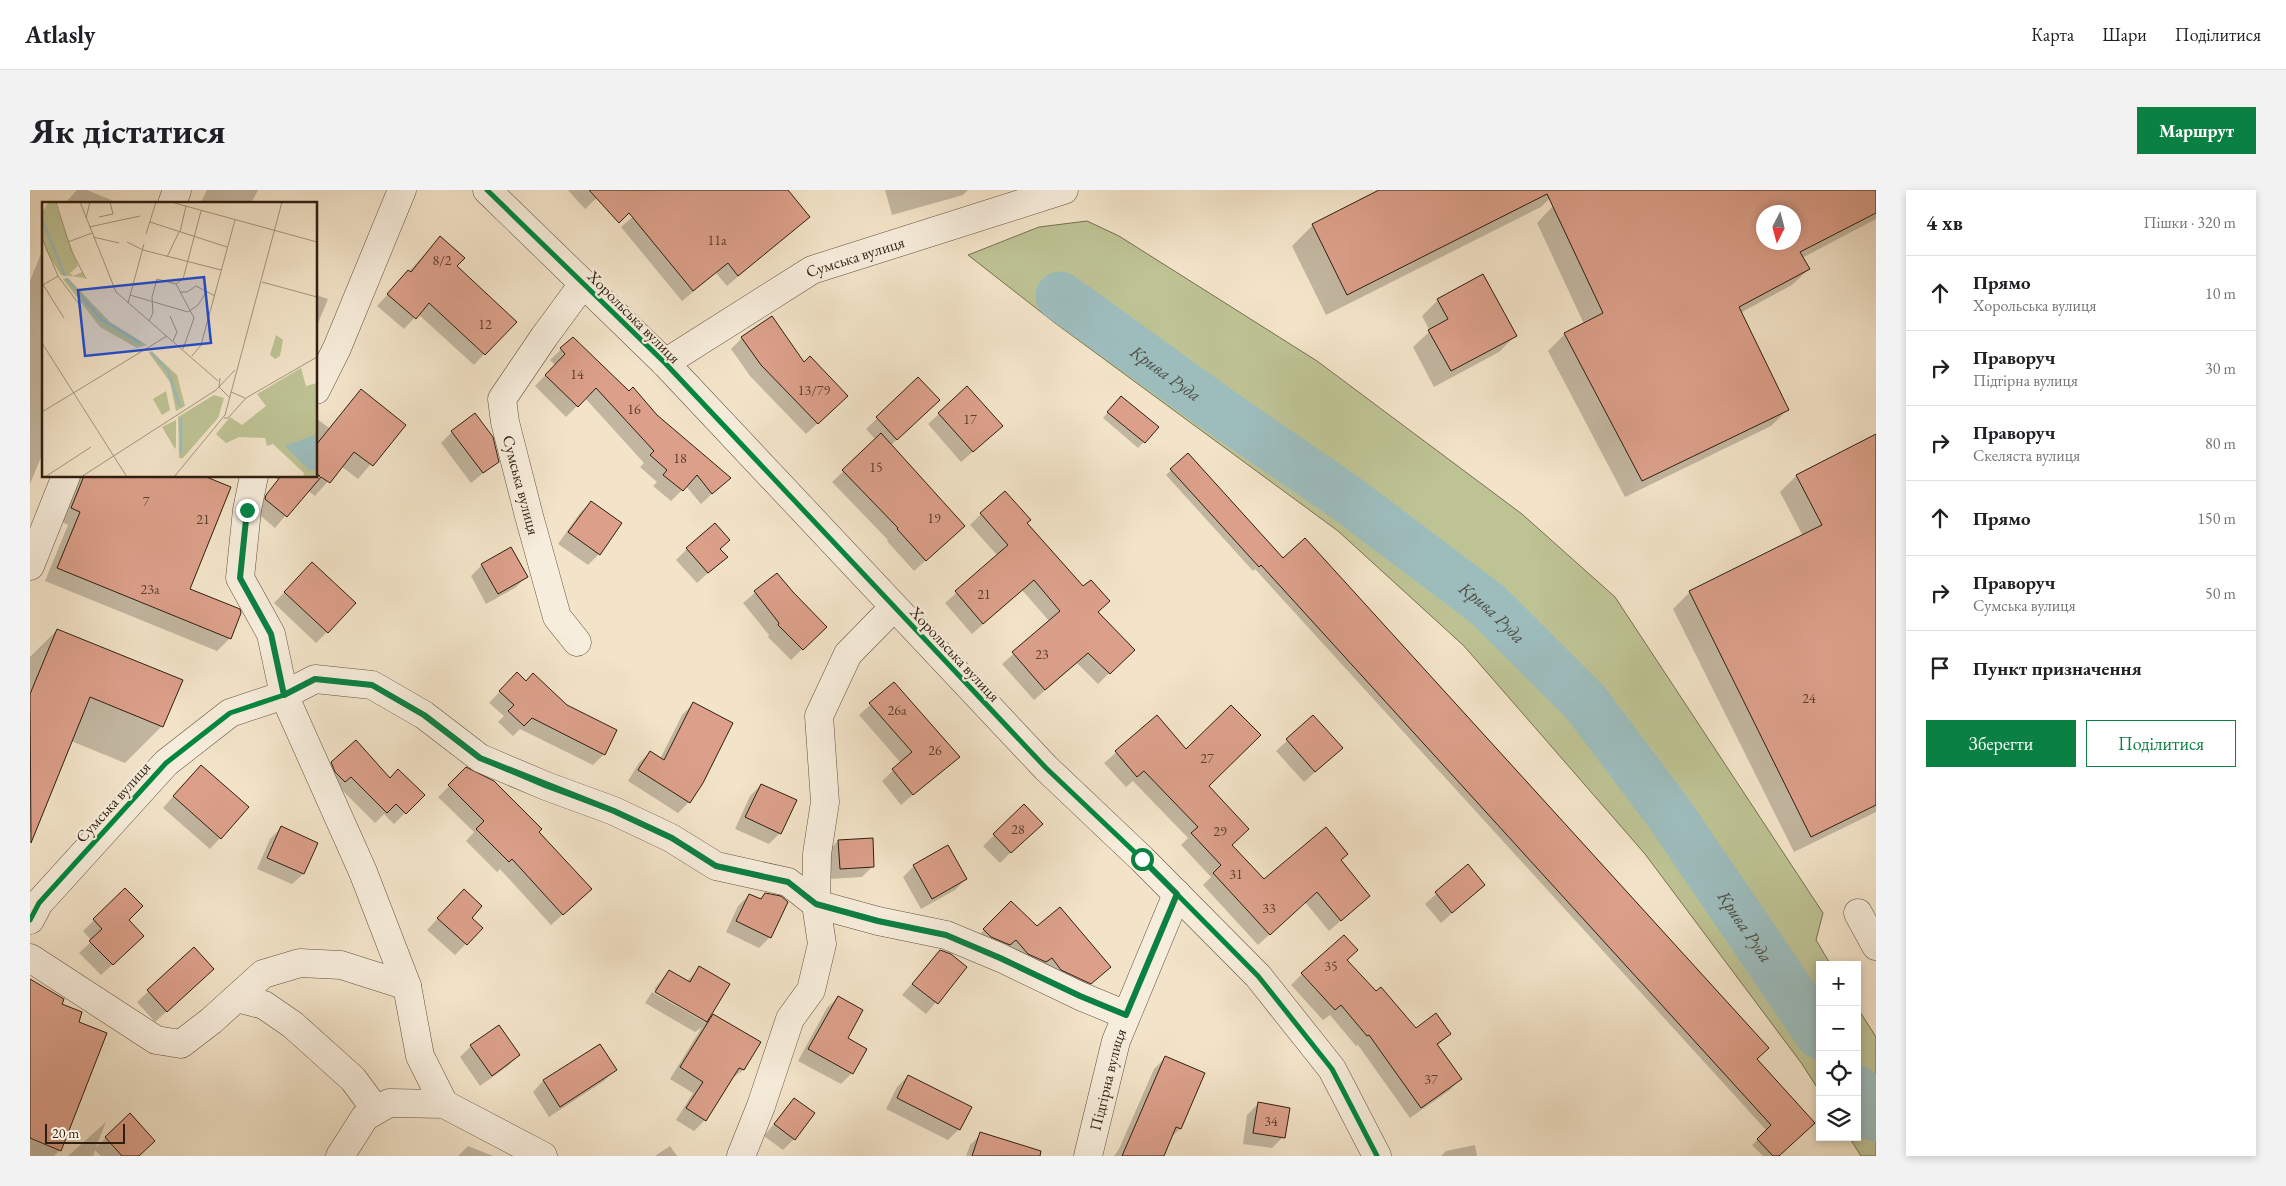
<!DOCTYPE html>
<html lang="uk">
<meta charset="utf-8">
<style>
body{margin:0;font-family:"EB Garamond",serif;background:#f2f2f2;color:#202124}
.controls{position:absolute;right:15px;bottom:15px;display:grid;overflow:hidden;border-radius:0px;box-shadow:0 2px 8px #0003}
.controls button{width:45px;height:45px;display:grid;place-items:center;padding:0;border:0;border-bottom:1px solid #e0e0e0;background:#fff;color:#202124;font:25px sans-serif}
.compass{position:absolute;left:1726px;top:15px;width:45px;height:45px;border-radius:50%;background:#fff;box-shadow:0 2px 8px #0003;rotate:186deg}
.scale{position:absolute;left:15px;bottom:12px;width:80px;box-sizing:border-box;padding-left:5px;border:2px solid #2f1e10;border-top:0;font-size:14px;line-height:18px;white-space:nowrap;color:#2f1e10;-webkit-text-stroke:4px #f7eddc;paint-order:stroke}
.stop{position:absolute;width:15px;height:15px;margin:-11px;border:4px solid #0b8043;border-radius:50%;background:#fff}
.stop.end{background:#0b8043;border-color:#fff;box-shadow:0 1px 5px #0008}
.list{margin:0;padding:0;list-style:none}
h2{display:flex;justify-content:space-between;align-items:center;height:65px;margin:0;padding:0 20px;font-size:21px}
h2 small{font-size:16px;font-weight:400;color:#757577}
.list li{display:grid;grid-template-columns:32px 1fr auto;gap:15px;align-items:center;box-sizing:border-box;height:75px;padding:0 20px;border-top:1px solid #e0e0e0}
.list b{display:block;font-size:19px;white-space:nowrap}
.list p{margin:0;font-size:16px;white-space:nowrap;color:#757577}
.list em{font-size:16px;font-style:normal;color:#757577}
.actions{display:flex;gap:10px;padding:15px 20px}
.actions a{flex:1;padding:11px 0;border:1px solid #0b8043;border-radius:0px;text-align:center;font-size:18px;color:#0b8043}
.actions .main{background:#0b8043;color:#fff}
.icon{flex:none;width:28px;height:28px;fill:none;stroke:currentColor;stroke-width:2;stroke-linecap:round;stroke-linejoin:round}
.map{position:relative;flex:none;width:1846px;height:966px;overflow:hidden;border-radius:0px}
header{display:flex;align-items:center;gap:30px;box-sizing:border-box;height:70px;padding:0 25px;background:#fff;border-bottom:1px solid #e0e0e0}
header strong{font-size:24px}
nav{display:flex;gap:28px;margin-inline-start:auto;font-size:18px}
.intro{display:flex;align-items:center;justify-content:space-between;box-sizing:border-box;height:120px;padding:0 30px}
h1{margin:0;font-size:35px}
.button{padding:12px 22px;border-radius:0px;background:#0b8043;color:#fff;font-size:18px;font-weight:700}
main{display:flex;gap:30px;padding:0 30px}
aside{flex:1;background:#fff;border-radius:0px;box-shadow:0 2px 8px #0003}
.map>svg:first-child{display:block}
</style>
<header>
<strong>Atlasly</strong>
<nav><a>Карта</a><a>Шари</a><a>Поділитися</a></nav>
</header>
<div class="intro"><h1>Як дістатися</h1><a class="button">Маршрут</a></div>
<main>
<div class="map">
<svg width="1846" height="966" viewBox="0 0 1846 966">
<rect width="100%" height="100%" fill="#f3e4c9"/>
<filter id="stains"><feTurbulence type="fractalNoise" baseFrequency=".004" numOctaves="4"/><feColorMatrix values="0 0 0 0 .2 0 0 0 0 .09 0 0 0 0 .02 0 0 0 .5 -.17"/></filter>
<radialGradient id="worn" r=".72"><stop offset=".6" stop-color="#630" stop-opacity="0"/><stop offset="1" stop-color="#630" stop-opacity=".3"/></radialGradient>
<g fill="#bec394" stroke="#767052">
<polygon points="1057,31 1089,46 1287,171 1492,324 1585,407 1793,723 1786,750 1801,775 1790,775 1790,902 1772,874 1615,664 1434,456 1308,341 1025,133 938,65 1009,37"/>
<polygon points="1827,817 1846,847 1846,966 1831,966 1819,947 1827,947"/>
</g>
<g fill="#0003" fill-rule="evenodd">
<polygon points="47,0 57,0 91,14 34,14"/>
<polygon points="177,0 228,0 221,14 170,14"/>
<polygon points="538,0 575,0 555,19"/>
<polygon points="634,0 756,0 778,27 697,96 686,83 652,111 591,37"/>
<polygon points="855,0 938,0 933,5 862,25"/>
<polygon points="1352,0 1528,0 1511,17 1296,125 1262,56 1283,35"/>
<path d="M1554,0H1846V29L1772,68L1779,79L1762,95L1710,123L1757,220L1741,236L1595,307L1518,161L1535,144L1554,134L1507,33L1523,16ZM1734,22H1764V52H1734Z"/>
<polygon points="410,48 425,76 454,164 444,175 388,124 374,139 347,116"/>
<polygon points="14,56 14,260 0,294 0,91"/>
<polygon points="286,105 298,109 286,138"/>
<polygon points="1408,110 1485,146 1469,162 1404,197 1383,157 1400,141 1392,126"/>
<polygon points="543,148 598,203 699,288 671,314 656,296 641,311 623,296 627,292 610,277 614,273 555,208 536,227 505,196 525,175 520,170"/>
<polygon points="712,148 774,174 805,217 776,244 720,186 701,159"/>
<polygon points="888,189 897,221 860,256 923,346 884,381 857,351 858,350 802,292 846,250 836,239"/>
<polygon points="937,198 960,247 931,272 898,234"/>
<polygon points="331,201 374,235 328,289 311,276 285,306 277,300 245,338 225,321 226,317 249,291 243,286 286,286 286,228 299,238"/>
<polygon points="1086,212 1127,238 1108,258 1073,228"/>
<polygon points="422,242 468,271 441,293 411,253"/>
<polygon points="1846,246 1846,622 1764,662 1643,419 1660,402 1773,346 1750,302 1766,286"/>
<polygon points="1158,265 1253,370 1784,933 1747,966 1733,966 1722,955 1737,941 1225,379 1223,381 1136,285"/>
<polygon points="47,286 81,286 158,400 210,423 199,449 187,461 15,391 38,335 30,331"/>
<polygon points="561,312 591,333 569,364 558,375 528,354 550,323"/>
<polygon points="951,324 996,334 1067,423 1103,460 1068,494 1047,473 1004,510 972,474 1020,432 992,400 942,444 915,413 968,366 940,335"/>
<polygon points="481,359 496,387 485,398 456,414 441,386 452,375"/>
<polygon points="657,359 689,359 696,367 667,393 646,370"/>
<polygon points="747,384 762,403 795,437 761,470 738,447 739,445 713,413"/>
<polygon points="271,385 297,442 286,453 244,413"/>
<polygon points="27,440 132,536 95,573 41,551 6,636 0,642 0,467"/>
<polygon points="864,494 928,566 871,615 852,591 871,573 829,525"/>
<polygon points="476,495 574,564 563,575 490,539 483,546 468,532 474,526 459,513"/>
<polygon points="663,514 672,592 659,612 648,623 598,591 609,573 620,562 630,569 652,525"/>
<polygon points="1127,527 1177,596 1201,656 1234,690 1339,706 1299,741 1275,712 1228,755 1173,695 1181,687 1151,655 1158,648 1103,591 1096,597 1074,573"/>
<polygon points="1283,527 1300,569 1274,592 1246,561"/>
<polygon points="302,573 360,589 393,605 364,634 354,624 345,633 309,597 291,584"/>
<polygon points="437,579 507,642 549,710 521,735 470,679 467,682 436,651 444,642 408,607"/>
<polygon points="160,587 190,648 180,659 133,618"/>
<polygon points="731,595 750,643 739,654 705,639 720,606"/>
<polygon points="994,616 1000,644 970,673 953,656"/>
<polygon points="251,638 273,684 262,694 227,679 240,649"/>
<polygon points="808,651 843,676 832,687 799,689 797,662"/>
<polygon points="884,676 936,689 925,700 891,719 873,687"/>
<polygon points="1438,676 1454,695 1411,733 1395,714"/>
<polygon points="95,700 102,757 71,785 49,763 62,751 53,741"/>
<polygon points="735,704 740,747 729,758 696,742 708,716 719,705 729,710"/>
<polygon points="423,712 451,738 425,765 397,740"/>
<polygon points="981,713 1007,738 1080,777 1045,808 939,755"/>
<polygon points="164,759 172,790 125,832 107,812"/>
<polygon points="910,761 936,777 896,824 872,805"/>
<polygon points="1316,770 1345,803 1386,840 1420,844 1407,856 1430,889 1420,900 1380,928 1328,855 1326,856 1300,825 1293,830 1261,795 1272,784"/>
<polygon points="670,778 677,831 684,825 729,852 713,880 700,890 675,930 664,941 646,930 663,903 640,889 672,837 665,842 615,813 622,802 675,832 675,829 624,799 639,781 657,791"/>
<polygon points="0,793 30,815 47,833 30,960 24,966 0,966"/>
<polygon points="808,807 822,883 811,894 768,871 797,818"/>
<polygon points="441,856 489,865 478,876 450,896 430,867"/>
<polygon points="1135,868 1173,884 1150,939 1139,949 1133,966 1084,966 1089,959 1124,879"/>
<polygon points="585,880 574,891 519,927 503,902 513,891"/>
<polygon points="878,886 929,939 918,950 856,919 867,897"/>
<polygon points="764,909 764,949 753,960 734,946"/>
<polygon points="1228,914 1253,947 1242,958 1213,954 1217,925"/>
<polygon points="100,925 109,966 71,966 65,960 63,966 38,966 76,932 66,957"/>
<polygon points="951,944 977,966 936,966 940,955"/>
<polygon points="1445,955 1447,966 1411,966 1416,961"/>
<polygon points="438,956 463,966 428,966"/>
<polygon points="640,956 647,966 625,966"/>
</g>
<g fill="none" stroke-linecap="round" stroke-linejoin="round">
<g stroke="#9dbdbd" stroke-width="49">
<path id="s1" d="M1030,106L1191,222L1316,308L1458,415L1556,513L1638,622L1790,845"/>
<polyline points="1827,900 1846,927"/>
</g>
</g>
<g fill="#dca08a" stroke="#2f1e10" fill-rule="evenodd">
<polygon points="559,0 758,0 780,27 708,86 698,73 663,101 599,23 589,33"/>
<path d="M1349,0H1846V23L1770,62L1780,79L1709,117L1759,220L1612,291L1534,143L1573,123L1517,4L1317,105L1282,34ZM1734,22H1764V52H1734Z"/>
<polygon points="410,46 435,68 427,76 487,132 455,165 399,113 386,129 357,104 378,80 381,82"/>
<polygon points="1453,84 1487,146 1421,181 1398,140 1418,129 1407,109"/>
<polygon points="742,126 774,172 780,166 818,206 788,234 731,175 711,147"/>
<polygon points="543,147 599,201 603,197 627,225 701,288 682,304 667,285 653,301 633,285 637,280 620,265 624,261 566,198 548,217 515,185 535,164 530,158"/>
<polygon points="888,187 910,210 867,250 846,227"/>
<polygon points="937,196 973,236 943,262 908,223"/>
<polygon points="331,199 376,235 343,276 324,262 300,293 291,287 257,327 235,309 236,305 251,286 290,286 286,283 286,255"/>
<polygon points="1091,206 1129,237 1115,253 1077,222"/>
<polygon points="445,223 463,247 469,272 453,283 421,241"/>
<polygon points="851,243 935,336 896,371 867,339 868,338 812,280"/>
<polygon points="1846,244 1846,615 1781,647 1659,401 1792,335 1766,285"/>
<polygon points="1158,263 1253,368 1275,348 1739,858 1727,869 1785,933 1749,966 1743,966 1727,949 1741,935 1231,375 1229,377 1140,279"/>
<polygon points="54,286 174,286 201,297 160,399 210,419 211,423 201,449 27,378 50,322 41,318"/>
<polygon points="975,301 1001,330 997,333 1053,396 1061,390 1080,411 1068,422 1105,460 1080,484 1058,463 1015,500 982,462 1030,421 1004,390 953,434 925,401 978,355 950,323"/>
<polygon points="561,311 592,333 570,365 538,342"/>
<polygon points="685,333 700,350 690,359 698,367 678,383 656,358"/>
<polygon points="481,357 498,387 468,404 451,374"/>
<polygon points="282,372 326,413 298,443 254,402"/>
<polygon points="747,383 763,402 797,437 773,460 748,435 749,433 724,401"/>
<polygon points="27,439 153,490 133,537 60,507 1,653 0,504"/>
<polygon points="487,482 496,491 503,483 537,515 587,540 575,565 502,528 494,536 478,521 484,515 469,501"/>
<polygon points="864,492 930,567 883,605 862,579 882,562 839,513"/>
<polygon points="663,512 703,533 673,593 660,613 608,580 620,561 634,570"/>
<polygon points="1201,515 1231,545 1179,596 1219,639 1202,655 1234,689 1296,637 1318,664 1311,670 1340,706 1311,731 1287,702 1240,745 1183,683 1191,675 1161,643 1168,637 1114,581 1107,587 1085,561 1127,525 1156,559"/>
<polygon points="1283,525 1313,558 1285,582 1256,549"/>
<polygon points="326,550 360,588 368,579 395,605 376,624 366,614 357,623 321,587 315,592 305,582 301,572"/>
<polygon points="171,575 219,617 191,649 143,606"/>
<polygon points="436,577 464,591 512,639 509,642 562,699 533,725 482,669 479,672 446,639 454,631 418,595"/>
<polygon points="731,594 767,610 751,644 715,627"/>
<polygon points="994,614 1013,634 981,663 963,644"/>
<polygon points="251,636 288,653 274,684 237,668"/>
<polygon points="843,648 844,677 810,679 808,650"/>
<polygon points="918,655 937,689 902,709 883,675"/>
<polygon points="1438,674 1455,695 1422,723 1405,702"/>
<polygon points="95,698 113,716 99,730 114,746 83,775 59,751 72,739 63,729"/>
<polygon points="434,699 452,716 442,728 453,738 437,755 407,728"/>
<polygon points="735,703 751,706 758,712 741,748 706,731 719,704 731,709"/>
<polygon points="981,711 1007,736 1030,717 1081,777 1061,794 1031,780 1022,768 1016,772 998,764 986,750 980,755 961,747 953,739"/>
<polygon points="1314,745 1328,760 1317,770 1346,801 1351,797 1386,838 1406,823 1421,844 1407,854 1432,889 1391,918 1339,845 1337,846 1311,815 1305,820 1271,783"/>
<polygon points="164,757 184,779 137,822 117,800"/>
<polygon points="910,760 921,764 937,777 908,814 882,794"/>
<polygon points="669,776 700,794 677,832 625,802 639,780 660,792"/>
<polygon points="0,789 34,809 32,814 52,822 49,832 77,843 31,961 0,948"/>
<polygon points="808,806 833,820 818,848 837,859 823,884 778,859"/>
<polygon points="683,824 731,852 714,880 709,878 676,931 656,918 673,892 650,877"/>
<polygon points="469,835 490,865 462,886 440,855"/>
<polygon points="570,854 587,880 530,917 513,890"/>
<polygon points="1135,866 1175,883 1151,939 1146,937 1134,966 1092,966"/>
<polygon points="878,885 942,917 930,940 867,908"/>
<polygon points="764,908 785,923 765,950 744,934"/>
<polygon points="1228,912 1260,918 1255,948 1223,943"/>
<polygon points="100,923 125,951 109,966 92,966 75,947"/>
<polygon points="950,942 1011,961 1010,966 942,966"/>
</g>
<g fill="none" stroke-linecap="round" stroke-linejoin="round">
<defs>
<g id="minor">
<polyline points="457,0 635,173 1016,578 1112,669 1228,786 1302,879 1347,966"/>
<polyline points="142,14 147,0"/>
<path id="s2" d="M635,173L782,80L1034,0"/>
<polyline points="286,200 307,158 372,0"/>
<polyline points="224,286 217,320 210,388 241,444 254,505 333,682 377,796 390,866 414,914"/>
<polyline points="0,376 36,286"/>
<polyline points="547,452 527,427 499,326 475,232 472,209 514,147 553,94"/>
<polyline points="1828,723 1846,756"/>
<polyline points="0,730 9,713 136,573 200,523 254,505 285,489 342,495 394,525 450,568 516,596 584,621 641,648 686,676 758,692 786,714 848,731 916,745 971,768 1050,806 1096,825"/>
<polyline points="0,768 126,850 151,854 181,831 233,784 270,773 311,775 377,796"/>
<polyline points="207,808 234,815 263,835 323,889 346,920"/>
<polyline points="310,966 335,927 359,913 414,914 513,966"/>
<polyline points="711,966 731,916 760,829 781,800 792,754 786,714 787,664 795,612 789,526 818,464 864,417"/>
<path id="s3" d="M1058,966L1086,851L1147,704"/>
</g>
</defs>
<use href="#minor" stroke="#60503e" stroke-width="29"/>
<use href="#minor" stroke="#f7eddc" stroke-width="28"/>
<defs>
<g id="cycleway">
<polyline points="457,0 635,173 1016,578 1112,669 1228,786 1302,879 1347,966"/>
<polyline points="0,730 9,713 136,573 200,523 254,505 285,489 342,495 394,525 450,568 516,596 584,621 641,648 686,676 758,692 786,714 848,731 916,745 971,768 1050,806 1096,825"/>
</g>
</defs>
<use href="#cycleway" stroke="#f7eddc" stroke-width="8"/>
<use href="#cycleway" stroke="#00873e" stroke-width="5"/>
</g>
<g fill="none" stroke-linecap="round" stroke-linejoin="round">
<polyline stroke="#0b8043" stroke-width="6" points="217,320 210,388 241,444 254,505 285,489 342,495 394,525 450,568 584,621 642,648 686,676 758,692 786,714 848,731 916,745 970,768 1050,806 1096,825 1147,704 1112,669"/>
</g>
<g text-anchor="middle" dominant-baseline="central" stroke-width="4.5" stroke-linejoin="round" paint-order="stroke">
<g font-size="14" fill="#5a3e2e">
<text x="687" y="50">11а</text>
<text x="412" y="70">8/2</text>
<text x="455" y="134">12</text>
<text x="547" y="184">14</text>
<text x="784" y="200">13/79</text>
<text x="604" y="219">16</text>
<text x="940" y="229">17</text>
<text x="650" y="268">18</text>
<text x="846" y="277">15</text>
<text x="116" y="311">7</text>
<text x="904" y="328">19</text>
<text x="173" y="329">21</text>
<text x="120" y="399">23а</text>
<text x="954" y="404">21</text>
<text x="1012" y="464">23</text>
<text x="1779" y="508">24</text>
<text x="867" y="520">26а</text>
<text x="905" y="560">26</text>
<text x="1177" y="568">27</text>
<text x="988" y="639">28</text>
<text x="1190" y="641">29</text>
<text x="1206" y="684">31</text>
<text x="1239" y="718">33</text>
<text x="1301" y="776">35</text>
<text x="1401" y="889">37</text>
<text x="1241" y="931">34</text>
</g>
<g font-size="16" fill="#2f1e10" stroke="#f7eddc">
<text stroke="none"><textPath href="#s2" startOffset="219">Сумська вулиця</textPath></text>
<text transform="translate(604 127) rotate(45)">Хорольська вулиця</text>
<text transform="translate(491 295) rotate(75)">Сумська вулиця</text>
<text transform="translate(925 464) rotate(47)">Хорольська вулиця</text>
<text transform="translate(83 612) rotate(-48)">Сумська вулиця</text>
<text stroke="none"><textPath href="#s3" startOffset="79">Підгірна вулиця</textPath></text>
</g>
<g font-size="18" font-style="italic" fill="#504e44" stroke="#f7eddc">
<text stroke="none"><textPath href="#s1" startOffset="131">Крива Руда</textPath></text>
<text stroke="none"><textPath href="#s1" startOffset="536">Крива Руда</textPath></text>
<text stroke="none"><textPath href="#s1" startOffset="941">Крива Руда</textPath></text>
</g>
</g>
<g transform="translate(12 12)">
<rect width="275" height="275" fill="#f3e4c9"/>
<path d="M7,0H13L36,64L28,71L31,74L40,70L43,76L19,73L4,49L0,33V10ZM21,77H27L68,120L105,143L95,146L58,125ZM234,133L241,138L238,154L233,157L228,153ZM109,149L135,173L143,204L134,209L128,180L107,151ZM259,166L264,184L275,181V273L271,275H261L262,271L231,242L225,244L223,236L197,235L184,241L174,232L188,215L200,223L224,204L215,192ZM124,189L128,208L120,213L111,197ZM172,193L182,196L176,216L141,256H137L136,215ZM134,218V244L133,247L120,225Z" fill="#bec394"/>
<path d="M275,232V266L268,269L243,244Z" fill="#9dbdbd"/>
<path fill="none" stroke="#9dbdbd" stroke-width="2.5" d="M0,17L23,74M24,76L59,117L98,141M110,151L126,169L138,204M139,216V251"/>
<path fill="none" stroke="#a5957f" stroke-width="1" d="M14,0L29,48L44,77M38,0L74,90L176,179M129,0L275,40M57,15L71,12L68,0M44,16L48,0M108,20L185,45M47,25L98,14M138,30L144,4M104,32L114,0M51,35L77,41M0,36L16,74L39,105M26,40L50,31M85,40L101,48L179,68M125,55L137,30M220,80L275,95M0,81L22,116M134,82L141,77L159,9M134,82L152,116L141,147M1,83L16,74M138,90H145L154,84L173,94M88,93L146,110L156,103L165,89M86,101L102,42M128,114L135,130L131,139M107,119L111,111L110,95L115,77L134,82M0,141L85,275M150,154L159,143L193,18M178,176L177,185L188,196M189,190L203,196M0,210L125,134M182,216H186L204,196L275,155M3,275L49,245M39,275L174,188L193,168M132,275L183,213L240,0"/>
<path fill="#1d4ed8" fill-opacity="0.15" stroke="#1d4ed8" stroke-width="2.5" d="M162,75L169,141L43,154L36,88Z"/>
<rect width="275" height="275" fill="none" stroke="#2f1e10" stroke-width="2.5"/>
</g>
<rect width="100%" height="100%" filter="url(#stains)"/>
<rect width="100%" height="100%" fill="url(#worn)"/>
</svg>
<div class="controls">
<button>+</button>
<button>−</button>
<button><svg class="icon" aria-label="locate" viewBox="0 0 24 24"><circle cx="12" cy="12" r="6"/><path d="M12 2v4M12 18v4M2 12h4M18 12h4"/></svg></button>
<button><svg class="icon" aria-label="layers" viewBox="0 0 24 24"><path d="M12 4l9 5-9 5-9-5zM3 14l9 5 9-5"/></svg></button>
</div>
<svg class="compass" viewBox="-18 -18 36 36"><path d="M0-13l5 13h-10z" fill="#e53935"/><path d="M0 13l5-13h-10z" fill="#757577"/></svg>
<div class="scale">20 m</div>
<div class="stop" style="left:1112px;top:669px"></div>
<div class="stop end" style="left:217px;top:320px"></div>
</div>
<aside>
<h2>4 хв<small>Пішки · 320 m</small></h2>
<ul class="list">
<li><svg class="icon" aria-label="ahead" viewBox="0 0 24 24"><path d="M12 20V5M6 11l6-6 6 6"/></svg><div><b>Прямо</b><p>Хорольська вулиця</p></div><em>10 m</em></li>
<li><svg class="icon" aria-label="right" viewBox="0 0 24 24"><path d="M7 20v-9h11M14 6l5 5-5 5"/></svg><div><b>Праворуч</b><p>Підгірна вулиця</p></div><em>30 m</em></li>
<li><svg class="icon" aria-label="right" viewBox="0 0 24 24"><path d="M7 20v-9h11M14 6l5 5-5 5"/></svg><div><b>Праворуч</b><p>Скеляста вулиця</p></div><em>80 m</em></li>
<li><svg class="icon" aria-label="ahead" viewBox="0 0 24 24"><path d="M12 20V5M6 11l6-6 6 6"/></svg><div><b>Прямо</b></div><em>150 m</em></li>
<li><svg class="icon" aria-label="right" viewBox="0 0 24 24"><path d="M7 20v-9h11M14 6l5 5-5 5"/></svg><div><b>Праворуч</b><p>Сумська вулиця</p></div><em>50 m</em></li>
<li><svg class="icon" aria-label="arrive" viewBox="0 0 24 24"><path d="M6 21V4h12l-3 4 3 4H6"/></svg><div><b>Пункт призначення</b></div></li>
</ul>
<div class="actions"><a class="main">Зберегти</a><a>Поділитися</a></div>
</aside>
</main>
